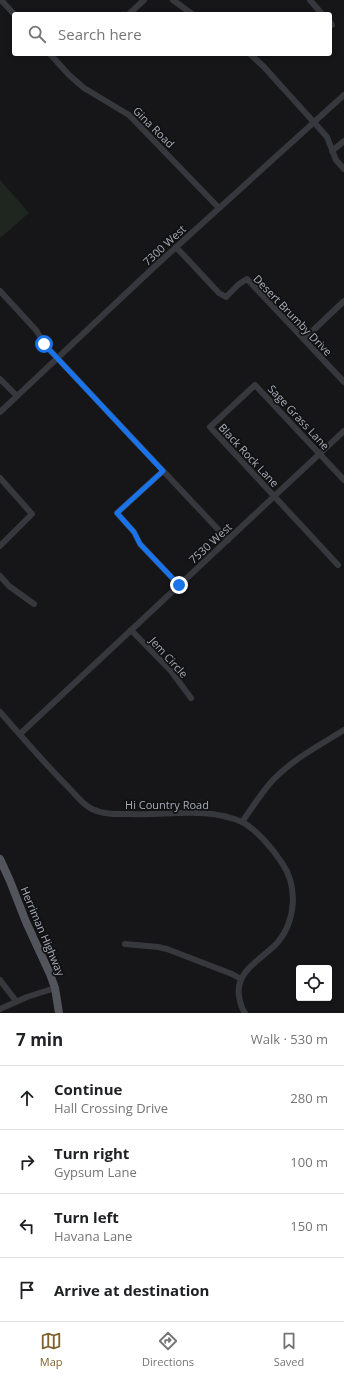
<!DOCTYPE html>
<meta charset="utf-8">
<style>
body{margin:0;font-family:"Open Sans",sans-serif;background:#f6f6f6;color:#202124}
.controls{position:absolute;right:12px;bottom:12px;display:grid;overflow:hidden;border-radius:4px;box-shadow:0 2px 6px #0003}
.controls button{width:36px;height:36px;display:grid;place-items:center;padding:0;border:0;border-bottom:1px solid #e0e0e0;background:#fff;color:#202124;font:20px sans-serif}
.stop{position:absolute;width:12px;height:12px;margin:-9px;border:3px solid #1a73e8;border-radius:50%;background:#fff}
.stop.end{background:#1a73e8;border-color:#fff;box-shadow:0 1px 4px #0008}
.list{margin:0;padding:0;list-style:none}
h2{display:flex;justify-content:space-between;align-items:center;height:52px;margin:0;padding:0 16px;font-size:17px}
h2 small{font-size:13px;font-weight:400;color:#757577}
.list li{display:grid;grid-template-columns:26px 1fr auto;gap:12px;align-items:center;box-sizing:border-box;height:64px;padding:0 16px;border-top:1px solid #e0e0e0}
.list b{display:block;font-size:15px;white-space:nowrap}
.list p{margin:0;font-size:13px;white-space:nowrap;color:#757577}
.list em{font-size:13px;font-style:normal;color:#757577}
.icon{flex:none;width:22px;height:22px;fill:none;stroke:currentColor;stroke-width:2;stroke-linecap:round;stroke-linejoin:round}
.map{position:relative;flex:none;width:344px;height:1013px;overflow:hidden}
.search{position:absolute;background:#fff;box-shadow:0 2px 6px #0003;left:12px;right:12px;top:12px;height:44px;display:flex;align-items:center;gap:10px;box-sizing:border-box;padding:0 14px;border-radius:4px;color:#757577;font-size:15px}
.sheet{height:308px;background:#fff}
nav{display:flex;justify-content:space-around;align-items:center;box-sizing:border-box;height:56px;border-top:1px solid #e0e0e0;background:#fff;font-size:11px;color:#757577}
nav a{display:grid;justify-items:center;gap:2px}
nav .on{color:#7e622b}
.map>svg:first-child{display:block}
</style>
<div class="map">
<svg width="344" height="1013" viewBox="0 0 344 1013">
<rect width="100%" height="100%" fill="#161618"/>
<polygon fill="#1e261f" points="0,180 29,213 0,238"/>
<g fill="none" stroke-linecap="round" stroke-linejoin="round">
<g stroke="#37383d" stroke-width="6">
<polyline points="1,0 14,14"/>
<polyline points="173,0 192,14"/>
<polyline points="310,0 322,14"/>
<polyline points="129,14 144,0"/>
<polyline points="330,22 332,25"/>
<polyline points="50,54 69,75 84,88 129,115 219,208"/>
<polyline points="250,54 264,67 320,129 327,137 336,160 344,169"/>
<polyline points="332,151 344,141"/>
<polyline points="176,247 219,293 226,297 239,284 247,279 344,382"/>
<polyline points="0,291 36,330 46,346 228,540"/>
<polyline points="304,339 344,301"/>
<polyline points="0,379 17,396"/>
<polyline points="0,412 152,269 344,95"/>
<polyline points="163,471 117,513 134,532 140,544 179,585"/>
<polyline points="0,478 32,514 0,546"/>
<polyline points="338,565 210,427 255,385 344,480"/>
<polyline points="0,576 9,586 34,604"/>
<polyline points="131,630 171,671 191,698"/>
<path d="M0,712C23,738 45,764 70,789C76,795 83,805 92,809C104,815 117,814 131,814C167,816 207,806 242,822C256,829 273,849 282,863C298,886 296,920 278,942C264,958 235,970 239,996C240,1002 241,1008 245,1013"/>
<polyline points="20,734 344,431"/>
<path d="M242,822C252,808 261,793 273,780C293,759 320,745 344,730"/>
<polyline points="125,944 158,947 167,949 232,974 241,979"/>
<polyline points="0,980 16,1001"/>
<polyline points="0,1009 27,997 55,988"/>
</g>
<polyline stroke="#53555c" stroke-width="8" points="0,859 10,881 26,922 50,974 55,988 59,1013"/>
</g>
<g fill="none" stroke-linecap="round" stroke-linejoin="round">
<polyline stroke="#1a73e8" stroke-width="5" points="44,344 163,471 117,513 134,532 140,544 179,585"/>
</g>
<g text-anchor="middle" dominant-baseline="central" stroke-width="3.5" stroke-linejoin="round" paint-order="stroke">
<g font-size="11" fill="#a8adb8" stroke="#111113">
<text transform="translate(154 127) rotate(45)">Gina Road</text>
<text transform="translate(164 245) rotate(-43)">7300 West</text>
<text transform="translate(293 315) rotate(46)">Desert Brumby Drive</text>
<text transform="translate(299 417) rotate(47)">Sage Grass Lane</text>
<text transform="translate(249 455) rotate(47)">Black Rock Lane</text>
<text transform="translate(210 543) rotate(-43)">7530 West</text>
<text transform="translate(169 657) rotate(48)">Jem Circle</text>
<text x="167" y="804">Hi Country Road</text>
<text transform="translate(43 931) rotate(67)">Herriman Highway</text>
</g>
</g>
</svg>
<div class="controls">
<button><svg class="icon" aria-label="locate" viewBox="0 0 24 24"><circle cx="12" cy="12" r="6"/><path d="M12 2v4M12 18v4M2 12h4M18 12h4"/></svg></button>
</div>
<div class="stop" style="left:44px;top:344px"></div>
<div class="stop end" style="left:179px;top:585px"></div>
<div class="search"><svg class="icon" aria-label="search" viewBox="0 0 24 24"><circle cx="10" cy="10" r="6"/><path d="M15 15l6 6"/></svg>Search here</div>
</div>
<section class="sheet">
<h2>7 min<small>Walk · 530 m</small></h2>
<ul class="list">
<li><svg class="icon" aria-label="ahead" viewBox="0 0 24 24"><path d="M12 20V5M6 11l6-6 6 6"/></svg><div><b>Continue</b><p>Hall Crossing Drive</p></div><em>280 m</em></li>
<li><svg class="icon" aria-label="right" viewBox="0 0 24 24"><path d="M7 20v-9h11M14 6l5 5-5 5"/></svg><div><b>Turn right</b><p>Gypsum Lane</p></div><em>100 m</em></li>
<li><svg class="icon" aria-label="left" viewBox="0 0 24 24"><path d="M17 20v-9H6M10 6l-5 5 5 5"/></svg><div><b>Turn left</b><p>Havana Lane</p></div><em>150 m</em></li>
<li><svg class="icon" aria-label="arrive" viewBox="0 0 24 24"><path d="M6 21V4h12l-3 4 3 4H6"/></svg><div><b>Arrive at destination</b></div></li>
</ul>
</section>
<nav>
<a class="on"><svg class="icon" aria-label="map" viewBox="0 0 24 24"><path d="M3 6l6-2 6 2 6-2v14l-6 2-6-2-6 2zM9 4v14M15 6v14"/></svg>Map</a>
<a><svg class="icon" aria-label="directions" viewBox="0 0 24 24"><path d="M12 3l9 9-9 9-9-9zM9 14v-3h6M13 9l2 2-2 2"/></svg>Directions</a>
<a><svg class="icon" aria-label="saved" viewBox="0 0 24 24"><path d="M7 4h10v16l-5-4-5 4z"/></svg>Saved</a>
</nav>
